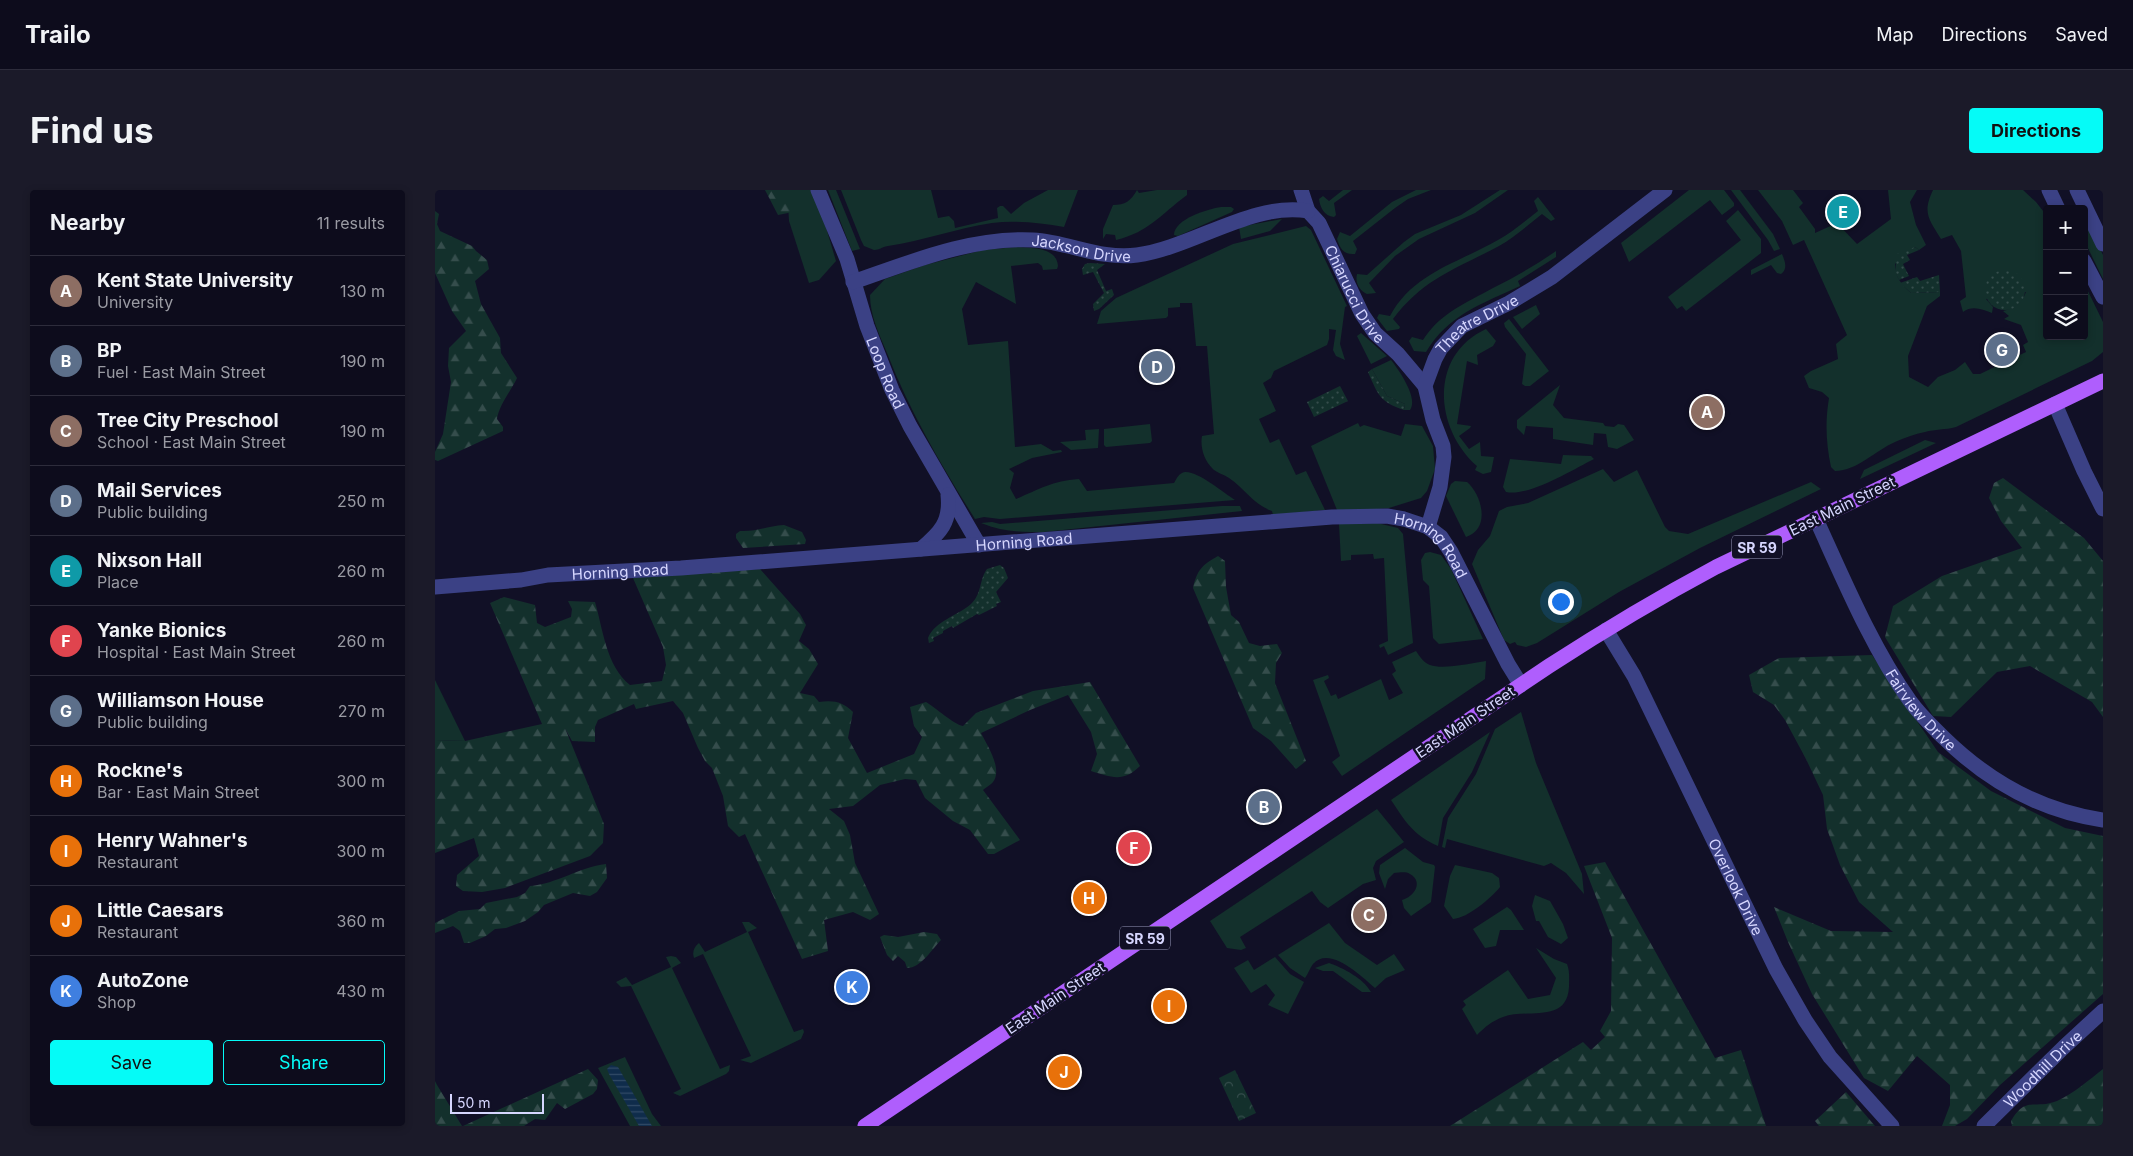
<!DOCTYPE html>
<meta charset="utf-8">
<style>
body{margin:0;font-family:Inter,sans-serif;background:#1b1a29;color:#f1f3f6}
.controls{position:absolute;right:15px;top:15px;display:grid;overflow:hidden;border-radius:5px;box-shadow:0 2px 8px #0003}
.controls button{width:45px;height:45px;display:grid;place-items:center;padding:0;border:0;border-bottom:1px solid #2d2c3b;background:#0d0c1c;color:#f1f3f6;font:25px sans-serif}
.scale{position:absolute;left:15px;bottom:12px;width:94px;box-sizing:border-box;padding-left:5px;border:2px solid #d6d6fe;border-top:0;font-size:14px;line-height:18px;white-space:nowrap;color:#d6d6fe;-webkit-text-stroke:4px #111026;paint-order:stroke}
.you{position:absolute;left:1125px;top:411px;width:18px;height:18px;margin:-12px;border:4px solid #fff;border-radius:50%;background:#1a73e8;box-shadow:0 0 0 8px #1a73e833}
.badge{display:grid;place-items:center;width:32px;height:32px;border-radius:50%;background:#05fbf7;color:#fff;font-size:16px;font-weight:700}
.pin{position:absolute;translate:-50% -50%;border:2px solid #fff;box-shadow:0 1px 5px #0006}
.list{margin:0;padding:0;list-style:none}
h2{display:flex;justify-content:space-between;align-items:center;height:65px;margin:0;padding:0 20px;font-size:21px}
h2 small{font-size:16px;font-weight:400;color:#9a9ba3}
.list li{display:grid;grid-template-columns:32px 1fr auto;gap:15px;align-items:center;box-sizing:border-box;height:70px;padding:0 20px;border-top:1px solid #2d2c3b}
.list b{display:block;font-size:19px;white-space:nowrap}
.list p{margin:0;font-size:16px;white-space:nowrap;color:#9a9ba3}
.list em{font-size:16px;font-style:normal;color:#9a9ba3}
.actions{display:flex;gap:10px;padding:15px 20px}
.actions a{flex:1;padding:11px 0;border:1px solid #05fbf7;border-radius:5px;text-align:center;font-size:18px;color:#05fbf7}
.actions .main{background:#05fbf7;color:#111}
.icon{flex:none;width:28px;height:28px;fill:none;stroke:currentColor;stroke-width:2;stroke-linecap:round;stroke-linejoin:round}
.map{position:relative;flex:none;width:1668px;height:936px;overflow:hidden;border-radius:5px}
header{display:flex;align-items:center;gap:30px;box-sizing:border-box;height:70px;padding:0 25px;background:#0d0c1c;border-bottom:1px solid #2d2c3b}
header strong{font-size:24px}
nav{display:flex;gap:28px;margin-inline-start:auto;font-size:18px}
.intro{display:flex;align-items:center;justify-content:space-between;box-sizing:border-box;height:120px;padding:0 30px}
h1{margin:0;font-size:35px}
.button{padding:12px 22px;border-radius:5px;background:#05fbf7;color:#111;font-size:18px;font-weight:700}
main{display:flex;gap:30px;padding:0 30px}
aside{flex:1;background:#0d0c1c;border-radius:5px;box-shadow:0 2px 8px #0003}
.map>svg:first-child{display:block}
</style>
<header>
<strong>Trailo</strong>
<nav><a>Map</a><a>Directions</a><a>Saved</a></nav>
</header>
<div class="intro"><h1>Find us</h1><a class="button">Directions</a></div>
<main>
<aside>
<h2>Nearby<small>11 results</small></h2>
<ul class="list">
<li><span class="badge" style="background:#8d6e63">A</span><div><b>Kent State University</b><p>University</p></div><em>130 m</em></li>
<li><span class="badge" style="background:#5c6f8a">B</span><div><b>BP</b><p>Fuel · East Main Street</p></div><em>190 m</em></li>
<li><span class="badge" style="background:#8d6e63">C</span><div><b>Tree City Preschool</b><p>School · East Main Street</p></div><em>190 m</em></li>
<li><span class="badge" style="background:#5c6f8a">D</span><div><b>Mail Services</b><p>Public building</p></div><em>250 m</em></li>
<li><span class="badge" style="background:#0f9aa8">E</span><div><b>Nixson Hall</b><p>Place</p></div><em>260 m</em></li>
<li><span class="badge" style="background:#e0444e">F</span><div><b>Yanke Bionics</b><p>Hospital · East Main Street</p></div><em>260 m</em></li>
<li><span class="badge" style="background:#5c6f8a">G</span><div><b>Williamson House</b><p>Public building</p></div><em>270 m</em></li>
<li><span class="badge" style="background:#e8710a">H</span><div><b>Rockne's</b><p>Bar · East Main Street</p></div><em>300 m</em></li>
<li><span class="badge" style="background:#e8710a">I</span><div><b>Henry Wahner's</b><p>Restaurant</p></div><em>300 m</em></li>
<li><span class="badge" style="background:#e8710a">J</span><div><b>Little Caesars</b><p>Restaurant</p></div><em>360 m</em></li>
<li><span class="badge" style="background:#3f7fe0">K</span><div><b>AutoZone</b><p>Shop</p></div><em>430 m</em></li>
</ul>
<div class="actions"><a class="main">Save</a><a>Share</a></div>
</aside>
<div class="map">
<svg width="1668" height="936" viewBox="0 0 1668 936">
<defs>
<pattern id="forest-firs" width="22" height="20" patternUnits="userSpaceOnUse" patternTransform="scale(1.25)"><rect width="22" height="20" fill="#13302c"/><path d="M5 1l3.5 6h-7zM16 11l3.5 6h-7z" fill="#354d4c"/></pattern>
<pattern id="park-crowns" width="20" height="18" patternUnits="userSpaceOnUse" patternTransform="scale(1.25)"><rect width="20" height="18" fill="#13302c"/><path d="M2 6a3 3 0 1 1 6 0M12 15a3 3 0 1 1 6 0" fill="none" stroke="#354d4c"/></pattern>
<pattern id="garden-dots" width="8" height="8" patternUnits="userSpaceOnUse" patternTransform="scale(1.25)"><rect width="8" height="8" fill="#13302c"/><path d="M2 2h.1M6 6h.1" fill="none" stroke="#354d4c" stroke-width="1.8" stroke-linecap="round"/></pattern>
<pattern id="water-rules" width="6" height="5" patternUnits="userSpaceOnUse" patternTransform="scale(1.25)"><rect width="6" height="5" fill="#0f2c4b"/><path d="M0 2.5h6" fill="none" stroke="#314a66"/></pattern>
</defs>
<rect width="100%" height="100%" fill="#111026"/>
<g fill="#13302c">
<polygon points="352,0 376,0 390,34 401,71 384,90 374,93 354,31"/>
<polygon points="393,0 401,0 425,59 417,61"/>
<path d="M406,0H496L503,28L514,26L519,31L520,38L563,28L562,18L565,16H568L576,24L589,13L613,0H643L629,37C606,33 581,30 557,33C522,38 488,51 453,56C446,57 445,60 439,60L429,56L426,50Z"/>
<path d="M702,0L704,3L722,0H752V5C725,25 714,42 681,50L680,45L671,44L668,49V39L678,15C690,15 696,11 702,0Z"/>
<path d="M908,0H917L899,13L901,25L899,27C889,26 885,17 884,9L888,6L894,11Z"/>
<path d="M981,0H996L973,9L960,18L918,51L922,59L920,64C909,65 905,59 902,49L905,42L915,46L957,12Z"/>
<path d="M1065,0H1073L1040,23L984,49L960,66L934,93L941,103L932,104C924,100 920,93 922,84L932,85L969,52L980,44L1026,25Z"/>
<polygon points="1254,0 1289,0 1299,13 1299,16 1287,25 1275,10 1194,72 1186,53"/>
<polygon points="1296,0 1305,0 1338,44 1345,59 1339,61 1333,50"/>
<path d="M1323,0H1358L1368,13L1364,17L1380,39V43L1402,33L1422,54L1456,29L1453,0H1482L1475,12L1481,35L1491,55L1484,60L1480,57L1460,74C1460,87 1466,94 1476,103L1505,102V106L1492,116L1473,166L1474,187L1493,197L1503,187L1520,180L1530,172L1538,184H1545L1591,162L1588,155L1593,152L1586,135L1569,129L1574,126L1568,121C1581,118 1586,114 1591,102L1551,109L1558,117L1557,123C1547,119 1537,115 1528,122L1525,111L1531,107L1526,61L1517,45L1506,49C1494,29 1487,23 1498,0H1588L1601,12L1612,26V146H1649V93L1668,132V162L1657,171L1521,237C1510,240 1500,239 1490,242C1480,244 1469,248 1460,252C1441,260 1422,281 1400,281L1396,277C1391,253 1390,232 1394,208L1387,202L1374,198L1369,186L1376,181L1403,169L1401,154L1412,145L1369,50L1358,55L1347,31Z"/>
<path d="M1103,7L1120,29L1116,31L1107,24C1093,35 1080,47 1064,56C1021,79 989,88 958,129L965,137L964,139L952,141L942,128L944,124L955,126C978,83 1023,73 1063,50C1077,42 1090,31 1103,21L1099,11Z"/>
<path d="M786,17H796L799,19L797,22L743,46L739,45C739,29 773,19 786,17Z"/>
<polygon points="1303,20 1326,49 1326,63 1251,121 1247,116 1242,119 1233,107 1306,50 1291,31"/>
<polygon points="1649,26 1668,65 1668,89 1649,50"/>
<polygon points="847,29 835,41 806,49 804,37"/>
<path d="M871,36L876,40L912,116L910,117L905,154L910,170L901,166L898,160L901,140L894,139V149L892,155L839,181L836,188L828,193L841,221L824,229L835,253L844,249L861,285L871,281L890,320L838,325L837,321C819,315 809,298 794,288C789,284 781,283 777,278C769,270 765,257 767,246L779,244L772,156H761L757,113H745V117L733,118V126L731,128L662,134L666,121L681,108L798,54Z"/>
<path d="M582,57C596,58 622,57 623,76L622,79L608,80L607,76L603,73L576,76L581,114L541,92L527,119L533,155L573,151L580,257L606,254L618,261L626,260L627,262L597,268L574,279L579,283L575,298L581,309C605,299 617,291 644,289L652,301L739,293C742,288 744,283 750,282C763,281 789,303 800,310L565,329L549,327L540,329C506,275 475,222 452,163C444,144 435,125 435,105L450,89L490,75L548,60Z"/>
<path d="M1121,61V67L1083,91L1085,96C1047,114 1014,124 991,162L979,161L974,151L977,147L988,150C1005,123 1031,113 1058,98C1080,87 1101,75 1121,61Z"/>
<path d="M1347,64C1350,71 1353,79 1346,84L1342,83L1336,75L1316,85V80Z"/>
<polygon points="1101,115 1105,124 1087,139 1078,127"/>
<polygon points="1074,129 1114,181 1095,196 1090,196 1087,194 1091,164 1070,137 1069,133"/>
<path d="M1051,139L1061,151L1058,156L1042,165L1043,175L1032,171L1022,234L1036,236L1035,238L1024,246L1034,259L1045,252L1046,266L1059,267L1056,282L1048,284L1040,280L1042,276C1000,239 993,166 1051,139Z"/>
<polygon points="926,143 952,166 936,174 922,146"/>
<path d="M956,170C964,180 984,209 975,220H969L970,214L952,206L937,179Z"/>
<polygon points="1125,195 1118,215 1129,228 1168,233 1170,236 1179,237 1183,234 1189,235 1199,250 1182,259 1173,257 1171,244 1159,243 1158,255 1118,249 1118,238 1091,236 1089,245 1082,238 1082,230"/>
<polygon points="923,233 925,237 929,235 966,246 970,234 987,236 998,256 1000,279 992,301 986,308 954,318 906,322 902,320 876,256"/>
<polygon points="715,234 717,251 715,253 671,257 669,255 669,239"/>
<polygon points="664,239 663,258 636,260 625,252 651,250 650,240"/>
<polygon points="1490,250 1501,253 1425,289 1429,280"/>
<path d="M1128,265L1156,266L1159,269C1137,280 1094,307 1071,302L1068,297L1075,269L1126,274Z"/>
<polygon points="1168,279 1179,292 1202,280 1230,337 1234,341 1253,344 1376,292 1386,299 1265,358 1184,402 1102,453 1091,457 1082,455 1080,452 1075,454 1069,450 1037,374 1043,360 1055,346 1064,321 1072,317 1093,313"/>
<path d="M1020,291L1032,292C1047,305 1056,339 1031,347L1011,306L1016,294Z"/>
<path d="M787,316H805L807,321L609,342C586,342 568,342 546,333L557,332L565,334Z"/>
<polygon points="942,333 963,338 968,344 978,453 953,465 949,456 945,458 944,455 953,451 949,368 939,369 938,364 916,365 916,370 906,371 904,334"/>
<polygon points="995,362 1006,365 1016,379 1048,449 1004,454 998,448 994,396 988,390 986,370 990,363"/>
<path d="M981,461C985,467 989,473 995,475C1008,480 1037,473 1051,471L1050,489L907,586L897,572L905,566L878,490L893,485L894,488L889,491L896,506L901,504L903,509L946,489L954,510L968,503L957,484L961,481L957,472Z"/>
<polygon points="0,490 30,551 0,550"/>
<polygon points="1086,522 1101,573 1147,684 1149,704 1131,683 1116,673 1109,676 1012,649 1010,658 1007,657 1013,628 1041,584 1060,539"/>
<path d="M1055,542L1037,582L1008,628L1003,656C978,645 970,631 956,610Z"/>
<polygon points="942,619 969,652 941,671 938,678 941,690 928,694 893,718 885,712 877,701 805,747 811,758 806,760 792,758 775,731"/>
<path d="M970,658L988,672L999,675L1000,677L996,712L976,726L969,718L967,710C979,707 989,692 975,684C970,681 964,683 959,683L953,689L950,699L944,683L945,675Z"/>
<path d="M1020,675L1057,683L1064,688L1065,697C1056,708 1033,728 1018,729L1009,716L1015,686Z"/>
<polygon points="1100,705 1115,711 1128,734 1133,748 1126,754 1113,747 1104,731 1101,731 1097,716"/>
<polygon points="1072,717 1076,720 1089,740 1065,740 1061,756 1050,758 1038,739"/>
<path d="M307,732H314L322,738L313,742L359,842L368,839L369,842L366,849L316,873L305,870L316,866L268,764L259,768C257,762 259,757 264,753L270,762L312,742Z"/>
<path d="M894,733L910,753L942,775L959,764L970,780L951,788L940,798C927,787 895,755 878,774C875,778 873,784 870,788L855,778L843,765Z"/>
<path d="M1101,758L1119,769L1132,774C1135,782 1134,789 1134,797C1132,834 1092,818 1068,827C1057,831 1050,837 1042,845L1027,819L1031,815L1028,811L1073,780L1093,809L1115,805L1121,788Z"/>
<polygon points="236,766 241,767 246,773 237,778 285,879 295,875 294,881 291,884 245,906 238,903 246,899 196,796 186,797 181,792 191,787 197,795 236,777 231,767"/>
<polygon points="840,767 855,784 869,792 853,824 833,815 840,805 831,794 816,803 799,778 813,770 819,780"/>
<path d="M894,773C908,778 928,788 936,802H927L898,781H888L880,778Z"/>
<polygon points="190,867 217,924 226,936 195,936 163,878"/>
</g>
<g fill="url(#forest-firs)">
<polygon points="330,0 356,0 358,22 343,25"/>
<path d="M0,21L4,24L2,34L5,41L37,56L41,61L52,70L54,79L40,91L46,114L65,148L66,163L82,188C76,201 64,215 62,229L68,237V241L3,271L0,270V262L8,244L16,192L13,176L14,158L31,141L17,121L0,83Z"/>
<polygon points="1568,288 1649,348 1668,371 1668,527 1657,512 1595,476 1562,482 1516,527 1498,526 1450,447 1458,416 1507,386 1587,358 1566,331 1554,308 1559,293"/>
<path d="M349,335L367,342L371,350L370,354L308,358L301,348V344L305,341C321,342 333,336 349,335Z"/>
<path d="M783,366L790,371L791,397L796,425L804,432L814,453L825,456L842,454L847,463L841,473L840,493L871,571L861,579L836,551L818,538L758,398C762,380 767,375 783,366Z"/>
<path d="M325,379L365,424L371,435L364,451L374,459L383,474L365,503L379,506L384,512C399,510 408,512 418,522L413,548L432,583L479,564L487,547L479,536L475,517L491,512C501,518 518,534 528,536L541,523L598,501L655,492L705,576C688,593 676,587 656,581L662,564L656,542L633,505L595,520L546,543C552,555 568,579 558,592C556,595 551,597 548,600L585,650L559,664H553L535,640L518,631L490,608L481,590L470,589L445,595L418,616L394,619L409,631L415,645L420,673L444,724L435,730L418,722L389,730L393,761L367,769L310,644L304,647L293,636L288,606L277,578L270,571L263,558L248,523L238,511L201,519L199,514L163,530L160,537V552L137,551L130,538L169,634L168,653L155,666L70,698L47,702L28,701L21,696L22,685L44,666L39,648L0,663V550L30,551L107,534L55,413L69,407L100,415L102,433L110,437L136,427L137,419L133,411L160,412C168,439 171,476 195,495L227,491L231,475L228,457L198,388Z"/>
<polygon points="1437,465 1503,562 1556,601 1630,638 1668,646 1668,804 1565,895 1532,929 1520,936 1507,936 1515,915 1515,895 1482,866 1453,901 1429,888 1377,804 1353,752 1339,717 1396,741 1458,742 1424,712 1405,675 1392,639 1388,605 1371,569 1350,530 1339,515 1318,502 1314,485 1344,468"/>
<polygon points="1170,672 1280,868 1306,860 1331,936 1015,936 1148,852 1156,860 1170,847 1165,841 1176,821 1177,748 1149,676"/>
<path d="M171,674L172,688L162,702L155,706L138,703L109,715L103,722L90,731L71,738L60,739L51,746L35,753H29L25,741L18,736L0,743V733L24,721L45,719L51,713L82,707L90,703L95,696C122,694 144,677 171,674Z"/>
<path d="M489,742L502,744L506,750C497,759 486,778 472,778L470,772L463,766L458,771L452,765L445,747L449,745L463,747Z"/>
<polygon points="153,879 163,890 162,899 158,904 130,919 122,913 110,930 100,929 89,936 28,936"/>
<path d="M1668,879V936H1577L1576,931C1591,905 1599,920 1622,911C1638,904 1654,890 1668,879Z"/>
<polygon points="0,891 2,895 27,936 0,936"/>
<polygon points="1411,902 1440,936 1384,936 1380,931"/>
</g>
<polygon fill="url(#park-crowns)" points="800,880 821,923 804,931 784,888"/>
<g fill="url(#garden-dots)">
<polygon points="1480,57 1484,60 1472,65 1475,70 1468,74 1474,86 1464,90 1460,82 1462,64"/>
<polygon points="655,73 670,74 662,80 671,101 677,99 679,105 664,119 659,121 658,114 669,103 658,82 648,85 647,79 650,74"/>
<circle cx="1570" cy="100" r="20"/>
<polygon points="1504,85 1505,102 1476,103 1465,93 1482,87 1485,91"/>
<path d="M937,179L952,206L970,214L969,220C945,212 943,205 933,182Z"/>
<polygon points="905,196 913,211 879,227 872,212"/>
<path d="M565,375L569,378L573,388L561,402L566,412L561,414L562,416L544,425L542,424L518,438L517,436L508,441V443L498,448L499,451L494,453L493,448C500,431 522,426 536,414C547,404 544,390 552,379Z"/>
</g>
<polygon fill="url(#water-rules)" points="176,875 183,877 217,936 204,936 174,884 172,879"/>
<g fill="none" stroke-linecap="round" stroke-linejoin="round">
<g stroke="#3b4185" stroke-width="15">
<path id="s1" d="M383,0L412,69L432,136L457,200L475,236L544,355"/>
<path id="s2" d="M866,0L873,21L884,33L927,124L940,143L963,164L990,196"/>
<polyline points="1614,0 1623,19"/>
<polyline points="1642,0 1668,54"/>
<polyline points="1649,71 1668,107"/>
<path id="s3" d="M418,92C476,72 535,47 598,50C634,52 665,70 702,65C756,58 819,11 873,21"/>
<polyline points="1620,214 1649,281 1668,319"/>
<path id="s4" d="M1381,329C1408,388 1437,458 1475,511C1485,525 1497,536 1509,548C1553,591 1606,621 1668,630"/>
<path id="s5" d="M993,337L1005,297L1009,267L1008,256L998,230L990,196L1000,169L1006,158L1027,136L1074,113L1117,87L1230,0"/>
<path d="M486,359C505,343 516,332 513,305"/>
<path id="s6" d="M0,397L86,390L113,385L246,378L897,327L952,326L969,329L993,337L1006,347L1016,362L1073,474L1086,495"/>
<path id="s7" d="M1171,440L1199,486L1341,779L1370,830L1395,867L1457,936"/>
<path id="s8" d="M1549,936L1629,857L1668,821"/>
</g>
<path stroke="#af5efd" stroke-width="15" d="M430,936L1114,476C1168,441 1223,408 1281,377L1668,191"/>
</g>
<g text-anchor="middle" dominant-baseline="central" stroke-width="5" stroke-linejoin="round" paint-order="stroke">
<g fill="#111026" stroke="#9b9bbd" stroke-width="1">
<rect x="1297" y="345.5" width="50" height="23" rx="4"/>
<rect x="685" y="736.5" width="50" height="23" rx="4"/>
</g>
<g font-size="14" font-weight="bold" fill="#d6d6fe">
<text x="1322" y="357">SR 59</text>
<text x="710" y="748">SR 59</text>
</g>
<g font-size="15" fill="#d6d6fe" stroke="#111026">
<text stroke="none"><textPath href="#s3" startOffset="235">Jackson Drive</textPath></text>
<text stroke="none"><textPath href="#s2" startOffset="118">Chiarucci Drive</textPath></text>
<text stroke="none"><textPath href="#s5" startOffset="231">Theatre Drive</textPath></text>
<text stroke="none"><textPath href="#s1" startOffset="195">Loop Road</textPath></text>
<text transform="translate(1407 316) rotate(-26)">East Main Street</text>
<text stroke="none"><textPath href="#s6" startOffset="591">Horning Road</textPath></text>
<text stroke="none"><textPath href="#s6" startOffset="1011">Horning Road</textPath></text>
<text stroke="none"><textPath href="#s6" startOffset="186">Horning Road</textPath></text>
<text stroke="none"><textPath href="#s4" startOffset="219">Fairview Drive</textPath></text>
<text transform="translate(1030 532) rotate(-34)">East Main Street</text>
<text stroke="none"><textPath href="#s7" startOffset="288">Overlook Drive</textPath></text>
<text transform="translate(620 808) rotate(-34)">East Main Street</text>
<text stroke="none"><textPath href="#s8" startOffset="82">Woodhill Drive</textPath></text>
</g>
</g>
</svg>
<div class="controls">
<button>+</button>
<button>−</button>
<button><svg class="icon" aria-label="layers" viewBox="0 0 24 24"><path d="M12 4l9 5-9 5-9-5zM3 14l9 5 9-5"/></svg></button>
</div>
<div class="scale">50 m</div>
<div class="you"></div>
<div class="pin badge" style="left:1272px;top:222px;background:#8d6e63">A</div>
<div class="pin badge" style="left:829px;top:617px;background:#5c6f8a">B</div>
<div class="pin badge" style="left:934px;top:725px;background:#8d6e63">C</div>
<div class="pin badge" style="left:722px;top:177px;background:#5c6f8a">D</div>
<div class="pin badge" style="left:1408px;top:22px;background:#0f9aa8">E</div>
<div class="pin badge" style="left:699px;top:658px;background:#e0444e">F</div>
<div class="pin badge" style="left:1567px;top:160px;background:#5c6f8a">G</div>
<div class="pin badge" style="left:654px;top:708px;background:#e8710a">H</div>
<div class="pin badge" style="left:734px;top:816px;background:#e8710a">I</div>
<div class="pin badge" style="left:629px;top:882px;background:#e8710a">J</div>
<div class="pin badge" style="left:417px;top:797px;background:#3f7fe0">K</div>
</div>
</main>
